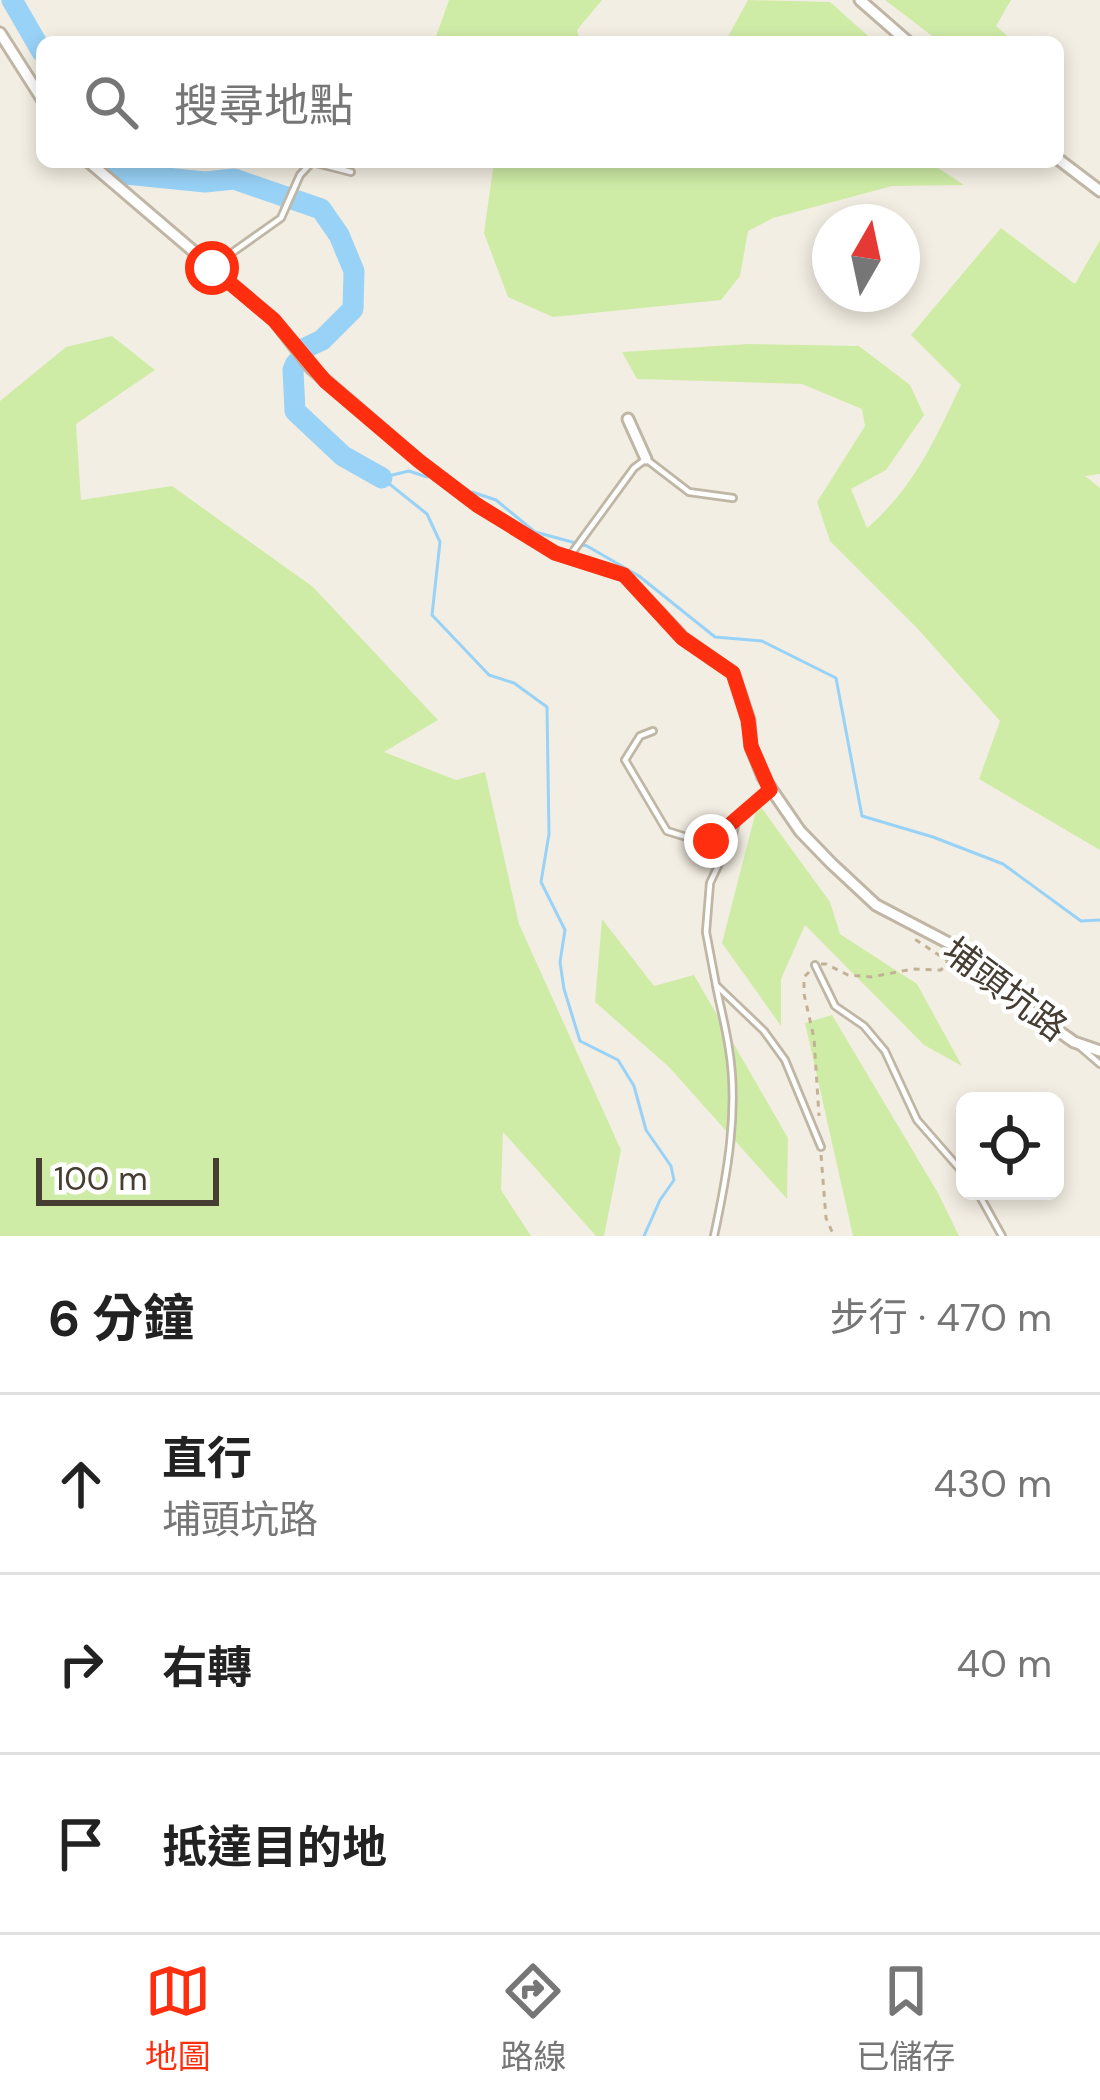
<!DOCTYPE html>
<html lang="zh-TW">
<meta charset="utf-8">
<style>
body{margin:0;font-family:"DM Sans","Noto Sans TC",sans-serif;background:#f6f6f6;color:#222}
.controls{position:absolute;right:36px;bottom:36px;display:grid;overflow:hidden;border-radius:18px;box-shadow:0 6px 18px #0003}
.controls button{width:108px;height:108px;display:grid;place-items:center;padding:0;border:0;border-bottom:3px solid #e0e0e0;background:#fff;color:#222;font:60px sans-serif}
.compass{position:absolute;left:812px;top:204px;width:108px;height:108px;border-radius:50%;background:#fff;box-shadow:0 6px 18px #0003;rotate:9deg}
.scale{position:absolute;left:36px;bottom:30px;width:183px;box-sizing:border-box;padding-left:12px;border:6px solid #463e33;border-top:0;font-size:33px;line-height:42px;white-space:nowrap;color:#463e33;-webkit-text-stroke:9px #fff;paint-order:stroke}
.stop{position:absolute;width:36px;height:36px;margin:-27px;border:9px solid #ff2e0e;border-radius:50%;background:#fff}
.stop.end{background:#ff2e0e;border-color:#fff;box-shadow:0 3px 12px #0008}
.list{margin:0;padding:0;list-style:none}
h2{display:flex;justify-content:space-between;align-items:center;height:156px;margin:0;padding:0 48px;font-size:51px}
h2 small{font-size:39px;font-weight:400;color:#767676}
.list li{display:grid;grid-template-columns:78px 1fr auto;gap:36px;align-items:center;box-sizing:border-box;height:180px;padding:0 48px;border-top:3px solid #e0e0e0}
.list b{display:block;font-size:45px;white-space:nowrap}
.list p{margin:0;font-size:39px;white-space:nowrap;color:#767676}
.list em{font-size:39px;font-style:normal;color:#767676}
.icon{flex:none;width:66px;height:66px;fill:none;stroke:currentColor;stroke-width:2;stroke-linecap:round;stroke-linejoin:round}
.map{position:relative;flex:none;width:1100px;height:1236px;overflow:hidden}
.search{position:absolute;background:#fff;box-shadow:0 6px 18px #0003;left:36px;right:36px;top:36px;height:132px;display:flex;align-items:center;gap:30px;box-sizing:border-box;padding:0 42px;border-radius:18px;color:#767676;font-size:45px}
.sheet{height:696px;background:#fff}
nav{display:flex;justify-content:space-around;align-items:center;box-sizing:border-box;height:168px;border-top:3px solid #e0e0e0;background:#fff;font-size:33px;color:#767676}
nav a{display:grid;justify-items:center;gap:6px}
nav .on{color:#ff2e0e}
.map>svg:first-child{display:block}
</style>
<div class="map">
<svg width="1100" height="1236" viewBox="0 0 1100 1236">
<rect width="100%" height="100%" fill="#f3eee3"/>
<g fill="#cfeca7">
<polygon points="449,0 602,0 577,30 580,42 434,42"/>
<polygon points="748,0 830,2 875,42 725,42"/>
<polygon points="885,0 1011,0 996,26 1014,42 940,42"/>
<polygon points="494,162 929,162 964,185 892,186 773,218 748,231 740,276 721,300 553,317 508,297 484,233"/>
<path d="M1001,228L1075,284L1100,240V474L1085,476L1100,488V850L979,779L1000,721L917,628L830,541L817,502L865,426L862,409L802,384L637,379L622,352L748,344L859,346L910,385L924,415L886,470L851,489L867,528C914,488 935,439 961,385L911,335Z"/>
<polygon points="112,336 155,370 76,424 81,500 172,486 313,587 438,720 384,752 456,780 485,772 519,924 621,1150 604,1236 596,1236 503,1132 501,1190 531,1236 0,1236 0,401 66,347"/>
<polygon points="758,803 830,902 840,934 917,984 962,1066 924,1045 805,925 781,979 781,1026 722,943"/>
<polygon points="602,919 654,986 694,975 788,1138 787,1199 669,1067 595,1002"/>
<polygon points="832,1015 938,1193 959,1236 853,1236 805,1023"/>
</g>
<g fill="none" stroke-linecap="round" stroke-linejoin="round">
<g stroke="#98d2f7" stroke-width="3">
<polyline points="384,477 409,471 427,477"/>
<polyline points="382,478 427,514 440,542 432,615 489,675 514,683 547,707 549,834 541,882 565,930 560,962 564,989 580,1041 618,1060 634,1086 646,1130 671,1166 674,1180 660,1200 644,1236"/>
<polyline points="472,492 496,500 535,532 587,546 639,576 715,637 762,641 836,678 862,816 933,837 1003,864 1081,921 1100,920"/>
</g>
<g stroke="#98d2f7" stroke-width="21">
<polyline points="12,0 42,52"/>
<polyline points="112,162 126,174 205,182 234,179 321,209 339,235 354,271 353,309 322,340 301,350"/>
<polyline points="296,363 293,370 295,411 343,456 382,478"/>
</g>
<defs>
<g id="lane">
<polyline points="212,267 281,218 300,175 312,162 351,172"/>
<polyline points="569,557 634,468 646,459 689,492 733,498"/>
<polyline points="653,731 640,736 625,760 667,831 693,839 711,841 770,790"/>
<polyline points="738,815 733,834 710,883 706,932 716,985 764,1031 785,1060 821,1147"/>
<polyline points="815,965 835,1006 864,1026 885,1051 917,1120 965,1175"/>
<polyline points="1079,1046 1100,1064"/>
<polyline points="977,1191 1002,1236"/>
<path d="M714,1236C727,1176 739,1111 729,1049C726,1028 720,1006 716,985"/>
</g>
<g id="street">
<polyline points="860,0 908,42"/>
<polyline points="0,33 42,99"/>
<polyline points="1058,159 1100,191"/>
<polyline points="89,162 274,320 311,368 419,461 477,505 555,553 624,575 683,638 733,673 749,720 751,747 763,777 800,831 831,863 876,905 964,951 993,985 1074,1042 1100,1051"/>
<polyline points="628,419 646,459"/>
</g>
</defs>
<use href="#lane" stroke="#c0b6a5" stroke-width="10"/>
<use href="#street" stroke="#c0b6a5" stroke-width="15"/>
<g stroke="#c3b195" stroke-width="3" stroke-dasharray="6 6" stroke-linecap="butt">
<polyline points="821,964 826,964 848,975 871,977 913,969 941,970 948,961 913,938"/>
<polyline points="809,972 804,977 804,994 814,1038 819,1116"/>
<polyline points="821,1155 826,1218 834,1236"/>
</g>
<use href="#lane" stroke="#fff" stroke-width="4.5"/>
<use href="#street" stroke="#fff" stroke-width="9"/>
</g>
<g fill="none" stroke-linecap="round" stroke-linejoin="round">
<polyline stroke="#ff2e0e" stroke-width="15" points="212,268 274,320 325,381 419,461 477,505 555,553 624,575 682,638 733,673 748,720 751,746 770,790 711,841"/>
</g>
<g text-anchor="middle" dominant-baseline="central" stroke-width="9" stroke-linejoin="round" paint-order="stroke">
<g font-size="36" fill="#463e33" stroke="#fff">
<text transform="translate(1005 989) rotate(37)">埔頭坑路</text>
</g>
</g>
</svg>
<div class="controls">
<button><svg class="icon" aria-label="locate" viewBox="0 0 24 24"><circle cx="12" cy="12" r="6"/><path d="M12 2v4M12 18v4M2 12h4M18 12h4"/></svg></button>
</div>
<svg class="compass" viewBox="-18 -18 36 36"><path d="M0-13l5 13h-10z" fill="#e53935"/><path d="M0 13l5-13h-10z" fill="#767676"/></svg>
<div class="scale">100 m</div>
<div class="stop" style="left:212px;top:268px"></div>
<div class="stop end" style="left:711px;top:841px"></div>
<div class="search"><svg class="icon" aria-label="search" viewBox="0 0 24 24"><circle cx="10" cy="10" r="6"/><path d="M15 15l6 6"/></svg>搜尋地點</div>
</div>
<section class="sheet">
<h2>6 分鐘<small>步行 · 470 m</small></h2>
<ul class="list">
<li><svg class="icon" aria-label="ahead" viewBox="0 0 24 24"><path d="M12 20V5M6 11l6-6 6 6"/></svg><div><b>直行</b><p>埔頭坑路</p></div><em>430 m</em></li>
<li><svg class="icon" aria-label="right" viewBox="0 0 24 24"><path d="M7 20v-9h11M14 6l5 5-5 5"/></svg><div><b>右轉</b></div><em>40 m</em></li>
<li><svg class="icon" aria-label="arrive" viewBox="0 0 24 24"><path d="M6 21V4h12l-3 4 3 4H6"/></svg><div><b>抵達目的地</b></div></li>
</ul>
</section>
<nav>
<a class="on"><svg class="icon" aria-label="map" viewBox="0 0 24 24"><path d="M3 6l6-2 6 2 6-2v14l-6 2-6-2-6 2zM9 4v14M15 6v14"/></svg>地圖</a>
<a><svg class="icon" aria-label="directions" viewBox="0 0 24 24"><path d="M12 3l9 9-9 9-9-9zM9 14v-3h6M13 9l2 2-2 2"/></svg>路線</a>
<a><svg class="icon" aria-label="saved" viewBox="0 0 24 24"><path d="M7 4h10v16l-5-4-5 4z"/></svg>已儲存</a>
</nav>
